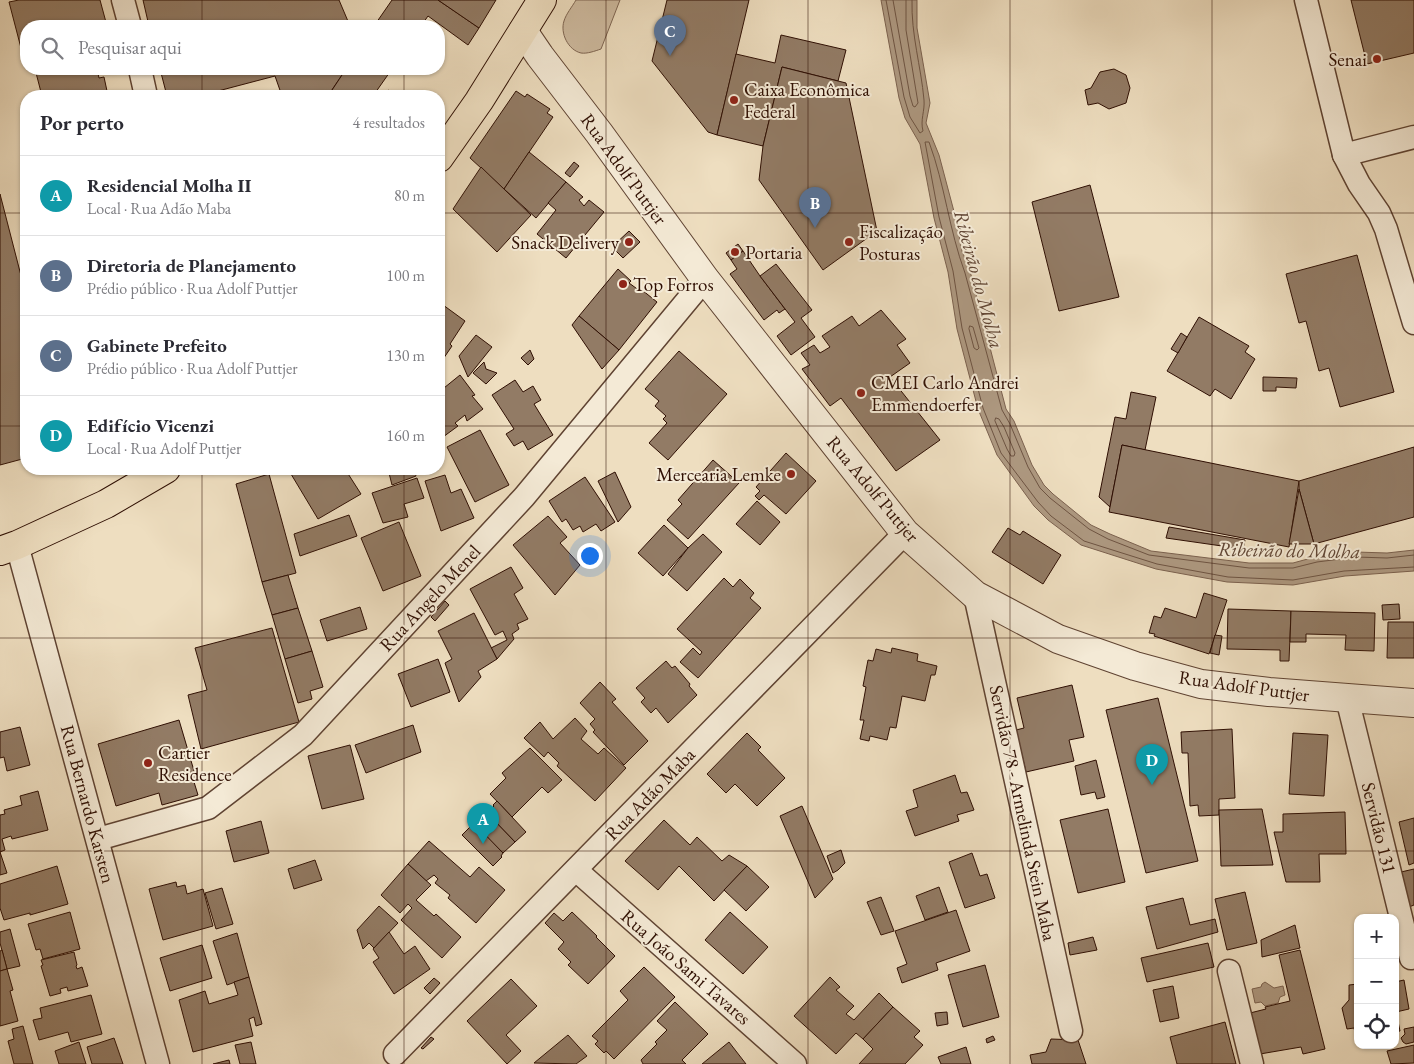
<!DOCTYPE html>
<html lang="pt">
<meta charset="utf-8">
<style>
body{margin:0;font-family:"EB Garamond",serif;background:#f2f2f3;color:#2b2b33}
.controls{position:absolute;right:15px;bottom:15px;display:grid;overflow:hidden;border-radius:10px;box-shadow:0 1px 4px #0004}
.controls button{width:45px;height:45px;display:grid;place-items:center;padding:0;border:0;border-bottom:1px solid #e1e1e2;background:#fff;color:#2b2b33;font:25px sans-serif}
.you{position:absolute;left:589px;top:555px;width:18px;height:18px;margin:-12px;border:4px solid #fff;border-radius:50%;background:#1a73e8;box-shadow:0 0 0 8px #1a73e833}
.badge{display:grid;place-items:center;width:32px;height:32px;border-radius:50%;background:#0f766e;color:#fff;font-size:16px;font-weight:700}
.pin{position:absolute;translate:-50% -41px;filter:drop-shadow(0 1px 2px #0008)}
.pin::after{content:'';position:absolute;top:26px;width:18px;height:15px;background:inherit;clip-path:polygon(0 0,100% 0,50% 100%)}
.list{margin:0;padding:0;list-style:none}
h2{display:flex;justify-content:space-between;align-items:center;height:65px;margin:0;padding:0 20px;font-size:21px}
h2 small{font-size:16px;font-weight:400;color:#7c7c81}
.list li{display:grid;grid-template-columns:32px 1fr auto;gap:15px;align-items:center;box-sizing:border-box;height:80px;padding:0 20px;border-top:1px solid #e1e1e2}
.list b{display:block;font-size:19px;white-space:nowrap}
.list p{margin:0;font-size:16px;white-space:nowrap;color:#7c7c81}
.list em{font-size:16px;font-style:normal;color:#7c7c81}
.icon{flex:none;width:28px;height:28px;fill:none;stroke:currentColor;stroke-width:2;stroke-linecap:round;stroke-linejoin:round}
.map{position:relative;flex:none;width:1414px;height:1064px;overflow:hidden}
.search{position:absolute;background:#fff;box-shadow:0 1px 4px #0004;left:20px;top:20px;width:425px;height:55px;display:flex;align-items:center;gap:12px;box-sizing:border-box;padding:0 18px;border-radius:20px;color:#7c7c81;font-size:19px}
.panel{position:absolute;background:#fff;box-shadow:0 1px 4px #0004;left:20px;top:90px;width:425px;height:385px;border-radius:20px}
.map>svg:first-child{display:block}
</style>
<div class="map">
<svg width="1414" height="1064" viewBox="0 0 1414 1064">
<rect width="100%" height="100%" fill="#eedec0"/>
<filter id="stains"><feTurbulence type="fractalNoise" baseFrequency=".004" numOctaves="4"/><feColorMatrix values="0 0 0 0 .2 0 0 0 0 .09 0 0 0 0 .02 0 0 0 .5 -.17"/></filter>
<radialGradient id="worn" r=".72"><stop offset=".6" stop-color="#630" stop-opacity="0"/><stop offset="1" stop-color="#630" stop-opacity=".3"/></radialGradient>
<path fill="#cebba0" stroke="#7e6552" d="M576,0H620L601,49C595,51 587,54 581,53C568,50 560,33 564,21C566,14 572,7 576,0Z"/>
<g fill="#ad9880" stroke="#7b614e">
<polygon points="881,0 917,0 917,28 930,103 926,123 939,155 956,219 962,251 970,271 1006,409 1014,421 1032,465 1044,485 1053,494 1091,525 1110,534 1151,551 1249,563 1293,563 1315,557 1356,552 1387,553 1414,550 1414,571 1345,576 1293,585 1227,582 1156,569 1081,545 1048,520 1034,506 997,455 978,409 957,329 948,272 934,218 920,144 905,118 899,98"/>
<polygon points="1265,982 1274,988 1283,986 1285,995 1280,997 1278,1003 1265,1006 1261,1002 1255,1003 1252,989 1261,987 1262,984"/>
</g>
<g fill="none" stroke-linecap="round" stroke-linejoin="round">
<g stroke="#6e5442" stroke-width="1">
<path d="M886,0L904,97L910,117L920,133L923,131C920,120 925,111 924,100C921,66 911,35 912,0"/>
<polyline points="893,0 910,96 913,106 915,107 918,103 906,30 906,0"/>
<polygon points="970,326 973,327 979,348 977,350 974,348 969,329"/>
<polygon points="996,418 999,419 1004,427 1015,453 1014,456 1011,456 1007,449 995,421"/>
<path d="M1414,555L1387,558L1356,557L1317,562L1293,568H1249L1149,555L1108,539L1089,529L1050,498L1040,488L1028,467L1010,424L1002,410L965,273C949,230 945,185 929,142H925L939,217L953,271L962,328L983,408L1001,453L1038,502L1051,516L1084,541L1157,564L1228,577L1293,580L1344,571L1414,567"/>
</g>
</g>
<g fill="#927b65" stroke="#2f0f03">
<polygon points="19,0 100,0 107,26 26,26 26,46 21,48 9,2"/>
<polygon points="143,0 339,0 350,26 149,26"/>
<polygon points="392,0 438,0 479,28 468,45 428,16 421,26 374,26"/>
<polygon points="438,0 496,0 479,28"/>
<polygon points="667,0 749,0 717,135 708,132 652,61"/>
<polygon points="1351,0 1414,0 1414,53 1367,64"/>
<polygon points="781,35 846,50 838,81 782,67 763,146 717,135 736,54 775,63"/>
<polygon points="782,67 846,83 877,231 823,270 759,180 763,146"/>
<polygon points="35,69 97,69 99,78 104,77 107,91 86,96 42,96"/>
<polygon points="160,69 346,69 328,96 282,96 275,76 199,96 167,96"/>
<polygon points="346,69 392,69 373,96 328,96"/>
<polygon points="1114,69 1126,75 1130,88 1126,103 1109,109 1098,103 1088,105 1085,90 1091,88 1100,72"/>
<polygon points="388,90 398,96 383,96"/>
<polygon points="516,91 525,97 527,94 550,109 547,113 553,117 504,189 470,158"/>
<polygon points="529,152 566,182 536,218 504,189"/>
<polygon points="574,162 579,166 570,177 565,173"/>
<polygon points="481,167 531,215 497,252 453,209"/>
<polygon points="566,182 583,197 579,200 584,206 589,200 604,212 566,258 537,234 556,210 548,203"/>
<polygon points="1090,185 1119,297 1059,311 1032,202"/>
<polygon points="0,194 26,295 26,458 0,465"/>
<polygon points="629,231 640,242 623,258 612,247"/>
<polygon points="738,244 743,251 731,260 726,253"/>
<polygon points="743,251 760,276 785,309 779,313 777,310 764,320 730,274 737,269 731,260"/>
<polygon points="1357,255 1394,392 1340,407 1329,368 1319,371 1306,321 1299,323 1286,274"/>
<polygon points="776,264 812,310 801,318 815,337 791,355 777,336 795,322 760,276"/>
<polygon points="618,269 631,281 629,283 640,291 642,290 657,302 619,350 579,316"/>
<polygon points="439,302 465,321 450,344 452,346 439,365"/>
<polygon points="881,310 906,339 897,345 910,363 890,377 940,440 896,471 841,398 830,406 802,369 810,365 801,353 814,345 820,353 830,347 822,336 852,316 859,326"/>
<polygon points="579,316 619,350 602,369 572,325"/>
<polygon points="1199,317 1249,346 1245,352 1255,359 1231,399 1215,389 1210,396 1167,371"/>
<polygon points="1181,333 1187,337 1178,353 1171,349"/>
<polygon points="476,335 492,347 468,377 459,356"/>
<polygon points="530,350 534,359 528,365 521,358"/>
<polygon points="679,351 727,394 668,460 649,443 667,423 663,419 666,416 655,406 659,401 645,389"/>
<polygon points="484,362 486,369 497,373 486,384 473,373"/>
<polygon points="460,375 475,395 472,396 483,409 467,421 465,415 455,423 458,426 443,437 445,438 439,443 439,392"/>
<polygon points="1263,377 1297,378 1296,388 1276,387 1276,391 1263,391"/>
<polygon points="515,380 523,392 533,386 541,400 534,404 553,435 528,450 523,441 514,446 506,434 514,429 492,395"/>
<polygon points="1131,392 1156,397 1145,450 1122,445 1110,507 1099,497 1115,417 1126,419"/>
<polygon points="480,430 509,485 475,502 447,447"/>
<polygon points="1122,445 1299,481 1289,547 1109,512"/>
<polygon points="1414,447 1414,517 1314,544 1299,489 1299,481"/>
<polygon points="786,453 816,481 786,514 764,495 759,500 755,496 760,491 756,487"/>
<polygon points="713,460 739,483 688,539 667,520 682,504 678,500"/>
<polygon points="288,469 345,469 361,494 318,519"/>
<polygon points="394,469 414,469 416,476 392,485 389,473"/>
<polygon points="615,472 631,507 618,522 598,481"/>
<polygon points="269,474 296,573 262,582 236,484"/>
<polygon points="445,475 451,493 461,489 474,518 441,531 425,481"/>
<polygon points="585,477 615,522 601,531 596,524 583,532 580,526 573,530 566,519 562,522 549,501"/>
<polygon points="417,478 424,498 404,504 408,517 383,523 372,493"/>
<polygon points="1299,489 1314,544 1289,544"/>
<polygon points="757,501 780,522 760,545 736,524"/>
<polygon points="349,515 357,536 300,556 294,534"/>
<polygon points="548,516 567,537 560,543 580,565 555,595 513,545"/>
<polygon points="399,522 421,576 383,591 361,538"/>
<polygon points="664,525 688,548 663,576 638,553"/>
<polygon points="1169,527 1245,540 1243,549 1166,538"/>
<polygon points="1008,528 1020,535 1023,531 1061,555 1043,584 992,552"/>
<polygon points="703,534 722,552 687,591 668,574 688,548"/>
<polygon points="511,567 523,588 514,594 528,619 517,624 519,629 512,634 514,639 497,659 491,648 507,640 503,631 495,635 470,589"/>
<polygon points="288,575 298,608 272,615 262,582"/>
<polygon points="724,578 733,587 740,579 754,593 750,598 761,608 698,678 680,662 693,648 700,655 702,652 677,629"/>
<polygon points="1204,593 1227,600 1209,654 1154,636 1155,634 1149,633 1154,616 1161,618 1165,608 1196,618"/>
<polygon points="445,601 449,605 435,621 431,617"/>
<polygon points="1399,604 1400,619 1383,620 1382,605"/>
<polygon points="360,607 367,629 327,641 320,620"/>
<polygon points="298,608 312,651 285,659 272,615"/>
<polygon points="1228,609 1291,611 1289,661 1280,661 1280,650 1227,649"/>
<polygon points="1291,611 1375,613 1374,651 1345,650 1346,635 1306,634 1306,642 1290,642"/>
<polygon points="474,613 497,659 478,671 481,677 459,702 445,663 452,659 438,631"/>
<polygon points="1388,622 1414,622 1414,658 1387,658"/>
<polygon points="272,628 299,722 201,749 188,695 207,690 195,648"/>
<polygon points="1215,635 1222,636 1219,655 1210,653"/>
<polygon points="892,648 918,654 917,661 937,666 935,675 931,675 925,701 902,696 896,728 890,727 887,740 870,736 869,741 860,739 864,720 860,720 866,687 863,686 868,660 873,661 876,649 891,653"/>
<polygon points="312,651 323,687 310,691 312,699 298,703 285,659"/>
<polygon points="438,659 450,692 411,707 398,674"/>
<polygon points="666,661 672,668 675,666 690,684 689,686 697,695 668,723 656,708 651,713 641,702 645,698 636,688"/>
<polygon points="600,682 616,699 612,702 648,741 624,765 593,732 595,730 590,724 595,719 580,703"/>
<polygon points="1072,685 1084,737 1069,740 1074,761 1026,772 1016,730 1024,728 1017,698"/>
<polygon points="1158,698 1198,861 1146,873 1106,710"/>
<polygon points="575,718 587,731 581,739 598,754 604,748 626,768 595,801 557,766 559,763 548,752 544,757 524,738 540,722 553,739"/>
<polygon points="179,720 197,781 194,782 198,795 162,805 159,793 116,806 98,744"/>
<polygon points="413,725 421,752 366,773 355,745"/>
<polygon points="20,727 30,765 7,771 4,757 0,758 0,732"/>
<polygon points="1232,729 1235,798 1219,799 1219,815 1199,816 1198,805 1190,806 1188,753 1182,753 1181,732"/>
<polygon points="747,733 761,747 758,750 785,778 757,806 735,784 726,793 707,774"/>
<polygon points="1293,733 1328,735 1324,796 1289,794"/>
<polygon points="350,745 364,799 322,809 308,756"/>
<polygon points="530,748 562,780 548,793 542,787 512,817 490,794 506,778 502,773"/>
<polygon points="1096,760 1105,797 1097,799 1095,792 1081,795 1075,766"/>
<polygon points="955,775 961,793 967,792 974,810 957,815 959,821 915,836 906,811 918,807 913,790"/>
<polygon points="38,791 48,830 12,839 11,836 2,839 5,850 0,852 0,815 5,814 4,810 22,805 20,796"/>
<polygon points="497,801 526,832 515,842 487,813 494,806 493,805"/>
<polygon points="802,806 833,879 815,898 780,816"/>
<polygon points="1108,809 1125,882 1078,893 1060,820"/>
<polygon points="1262,809 1273,865 1221,866 1219,810"/>
<polygon points="486,812 515,842 503,853 475,825"/>
<polygon points="1345,812 1346,854 1319,854 1320,882 1286,882 1274,832 1283,832 1283,814"/>
<polygon points="1414,818 1414,863 1409,865 1399,822"/>
<polygon points="664,820 690,845 697,837 722,861 729,855 747,866 714,901 679,866 658,890 625,861"/>
<polygon points="261,821 269,853 234,862 226,831"/>
<polygon points="474,823 503,853 501,856 502,857 493,866 462,835"/>
<polygon points="429,841 470,877 479,867 505,890 476,923 448,898 450,895 435,883 438,879 434,875 426,881 408,864"/>
<polygon points="841,850 845,863 838,870 833,873 827,856"/>
<polygon points="0,852 7,873 0,875"/>
<polygon points="972,853 980,876 987,874 995,898 965,908 949,862"/>
<polygon points="315,860 322,880 294,889 288,869"/>
<polygon points="408,864 431,885 416,900 434,916 436,914 461,937 442,958 401,920 412,908 408,904 400,913 381,895"/>
<polygon points="57,866 68,904 30,915 30,913 4,920 0,908 0,884"/>
<polygon points="747,866 769,887 746,911 724,890"/>
<polygon points="1414,869 1414,905 1409,907 1401,872"/>
<polygon points="176,882 177,887 185,885 187,894 203,889 213,926 163,940 149,889"/>
<polygon points="939,887 948,912 925,920 916,896"/>
<polygon points="222,888 233,924 216,929 205,893"/>
<polygon points="1245,892 1257,943 1227,950 1215,899"/>
<polygon points="881,897 894,931 881,935 867,902"/>
<polygon points="1183,898 1190,925 1215,919 1218,932 1157,949 1146,907"/>
<polygon points="379,906 398,923 374,948 369,943 363,949 357,930"/>
<polygon points="956,910 970,951 936,963 938,970 902,983 897,968 907,964 895,931"/>
<polygon points="70,912 80,949 43,959 40,949 36,950 28,924"/>
<polygon points="572,912 597,936 596,937 615,956 588,984 568,965 571,962 558,949 564,942 545,923 554,913 563,921"/>
<polygon points="730,912 768,947 743,974 705,940"/>
<polygon points="1295,925 1300,948 1262,957 1261,940"/>
<polygon points="10,929 20,966 7,969 0,943 0,932"/>
<polygon points="389,932 404,954 415,946 430,969 394,994 373,962 379,958 373,949"/>
<polygon points="237,933 249,977 227,985 213,941"/>
<polygon points="1093,937 1097,950 1070,955 1068,943"/>
<polygon points="1208,943 1214,967 1147,982 1141,958"/>
<polygon points="202,945 212,978 170,991 160,958"/>
<polygon points="2,950 7,969 0,971 0,951"/>
<polygon points="1300,950 1325,1049 1303,1054 1301,1047 1260,1054 1250,1013 1266,1009 1265,1007 1290,1001 1279,955"/>
<polygon points="74,952 77,965 76,966 77,969 82,967 88,986 68,991 67,987 60,989 61,993 50,996 41,966 43,965 41,960"/>
<polygon points="985,965 999,1017 963,1027 948,975"/>
<polygon points="644,967 675,997 614,1059 606,1051 604,1053 595,1044 598,1041 592,1036 628,1000 620,991"/>
<polygon points="7,969 13,990 10,991 18,1021 0,1026 0,971"/>
<polygon points="249,977 262,1024 256,1026 254,1017 249,1019 253,1036 193,1052 179,1000 205,991 209,1004 238,995 234,982"/>
<polygon points="830,977 840,987 836,990 854,1006 846,1014 854,1020 879,993 893,1007 863,1039 856,1033 836,1054 794,1016"/>
<polygon points="434,978 440,983 430,994 424,988"/>
<polygon points="511,979 537,1006 506,1035 521,1051 507,1064 467,1021"/>
<polygon points="1404,980 1409,1009 1396,1012 1400,1031 1395,1032 1395,982"/>
<polygon points="1358,984 1358,1041 1357,1041 1354,1028 1347,1029 1342,1008 1349,1000 1349,985"/>
<polygon points="1173,986 1179,1018 1160,1022 1153,990"/>
<polygon points="91,995 102,1034 71,1042 68,1032 39,1040 33,1020 42,1018 40,1008"/>
<polygon points="675,1002 708,1034 682,1060 686,1064 643,1064 641,1060 657,1044 655,1042 667,1030 657,1021"/>
<polygon points="893,1007 920,1031 914,1037 923,1045 905,1064 859,1064 873,1049 863,1039"/>
<polygon points="947,1012 948,1024 937,1026 935,1013"/>
<polygon points="1225,1022 1236,1064 1177,1064 1170,1037"/>
<polygon points="23,1026 33,1064 14,1064 8,1041 14,1039 12,1029"/>
<polygon points="1414,1027 1414,1042 1406,1044 1403,1042 1401,1038 1405,1034 1404,1029"/>
<polygon points="568,1035 587,1056 576,1064 534,1063"/>
<polygon points="993,1036 995,1040 987,1043 986,1039"/>
<polygon points="431,1037 434,1039 423,1049 421,1048"/>
<polygon points="114,1038 123,1064 92,1064 87,1047"/>
<polygon points="1051,1039 1078,1040 1086,1064 1032,1064 1030,1055 1046,1052"/>
<polygon points="79,1042 86,1064 59,1064 55,1051"/>
<polygon points="251,1042 256,1064 240,1064 235,1045"/>
<polygon points="729,1042 746,1064 702,1064"/>
<polygon points="1414,1045 1414,1063 1391,1064 1387,1051"/>
<polygon points="966,1047 971,1064 941,1064 938,1057"/>
<polygon points="229,1060 230,1064 213,1064"/>
</g>
<g fill="none" stroke-linecap="round" stroke-linejoin="round">
<defs>
<g id="minor">
<polyline points="123,0 130,26"/>
<polyline points="1306,0 1344,155 1359,184 1379,213 1386,229 1414,323"/>
<polyline points="140,69 146,96"/>
<polyline points="1344,155 1414,137"/>
<polyline points="17,545 158,1064"/>
<polyline points="975,595 1071,1031"/>
<polyline points="1347,698 1411,958"/>
<polyline points="98,839 208,808 303,735 524,497 705,279"/>
<polyline points="576,870 795,1064"/>
<polyline points="1229,971 1252,1064"/>
<polyline points="395,1054 905,533"/>
</g>
<polyline id="tertiary" points="523,31 540,56 599,133 705,279 905,533 975,595 1058,639 1135,666 1201,684 1269,692 1414,703"/>
<g id="primary">
<polyline points="439,158 479,101 542,0"/>
<polyline points="0,551 17,545 106,504 166,469"/>
</g>
</defs>
<use href="#minor" stroke="#5f4332" stroke-width="25"/>
<use href="#tertiary" stroke="#5f4332" stroke-width="30"/>
<use href="#primary" stroke="#2f0f03" stroke-width="30"/>
<use href="#minor" stroke="#f4ead6" stroke-width="22"/>
<use href="#tertiary" stroke="#f4ead6" stroke-width="28"/>
<use href="#primary" stroke="#eedec0" stroke-width="28"/>
</g>
<path fill="none" stroke="#2f0f03" stroke-width="1" stroke-opacity="0.55" d="M202,0V26M404,0V26M606,0V1064M808,0V1064M1010,0V1064M1212,0V1064M202,69V96M404,69V96M0,213H26M439,213H1414M0,426H26M439,426H1414M202,469V1064M404,469V1064M0,638H1414M0,851H1414"/>
<g fill="#8f2418" stroke="#f4ead6" stroke-width="2">
<circle cx="1377" cy="59" r="5"/>
<circle cx="734" cy="100" r="5"/>
<circle cx="629" cy="242" r="5"/>
<circle cx="849" cy="242" r="5"/>
<circle cx="735" cy="252" r="5"/>
<circle cx="623" cy="284" r="5"/>
<circle cx="861" cy="393" r="5"/>
<circle cx="791" cy="474" r="5"/>
<circle cx="148" cy="763" r="5"/>
</g>
<g text-anchor="middle" dominant-baseline="central" stroke-width="4" stroke-linejoin="round" paint-order="stroke">
<g font-size="19" fill="#2f0f03" stroke="#f4ead6" text-anchor="start">
<text x="1367" y="59" text-anchor="end">Senai</text>
<text x="744" y="89">Caixa Econômica<tspan x="744" dy="22">Federal</tspan></text>
<text x="859" y="231">Fiscalização<tspan x="859" dy="22">Posturas</tspan></text>
<text x="619" y="242" text-anchor="end">Snack Delivery</text>
<text x="745" y="252">Portaria</text>
<text x="633" y="284">Top Forros</text>
<text x="871" y="382">CMEI Carlo Andrei<tspan x="871" dy="22">Emmendoerfer</tspan></text>
<text x="781" y="474" text-anchor="end">Mercearia Lemke</text>
<text x="158" y="752">Cartier<tspan x="158" dy="22">Residence</tspan></text>
</g>
<g font-size="19" fill="#2f0f03" stroke="#f4ead6">
<text transform="translate(624 169) rotate(54)">Rua Adolf Puttjer</text>
<text transform="translate(873 489) rotate(50)">Rua Adolf Puttjer</text>
<text transform="translate(430 598) rotate(-47)">Rua Angelo Menel</text>
<text transform="translate(1244 686) rotate(8)">Rua Adolf Puttjer</text>
<text transform="translate(650 794) rotate(-46)">Rua Adão Maba</text>
<text transform="translate(88 804) rotate(75)">Rua Bernardo Karsten</text>
<text transform="translate(1023 813) rotate(78)">Servidão 78 - Armelinda Stein Maba</text>
<text transform="translate(1379 828) rotate(76)">Servidão 131</text>
<text transform="translate(686 967) rotate(41)">Rua João Sami Tavares</text>
</g>
<g font-size="20" font-style="italic" fill="#614635" stroke="#f4ead6">
<text transform="translate(979 279) rotate(75)">Ribeirão do Molha</text>
<text transform="translate(1289 550) rotate(1)">Ribeirão do Molha</text>
</g>
</g>
<rect width="100%" height="100%" filter="url(#stains)"/>
<rect width="100%" height="100%" fill="url(#worn)"/>
</svg>
<div class="controls">
<button>+</button>
<button>−</button>
<button><svg class="icon" aria-label="locate" viewBox="0 0 24 24"><circle cx="12" cy="12" r="6"/><path d="M12 2v4M12 18v4M2 12h4M18 12h4"/></svg></button>
</div>
<div class="you"></div>
<div class="pin badge" style="left:483px;top:844px;background:#0f9aa8">A</div>
<div class="pin badge" style="left:815px;top:228px;background:#5c6f8a">B</div>
<div class="pin badge" style="left:670px;top:56px;background:#5c6f8a">C</div>
<div class="pin badge" style="left:1152px;top:785px;background:#0f9aa8">D</div>
<div class="search"><svg class="icon" aria-label="search" viewBox="0 0 24 24"><circle cx="10" cy="10" r="6"/><path d="M15 15l6 6"/></svg>Pesquisar aqui</div>
<section class="panel">
<h2>Por perto<small>4 resultados</small></h2>
<ul class="list">
<li><span class="badge" style="background:#0f9aa8">A</span><div><b>Residencial Molha II</b><p>Local · Rua Adão Maba</p></div><em>80 m</em></li>
<li><span class="badge" style="background:#5c6f8a">B</span><div><b>Diretoria de Planejamento</b><p>Prédio público · Rua Adolf Puttjer</p></div><em>100 m</em></li>
<li><span class="badge" style="background:#5c6f8a">C</span><div><b>Gabinete Prefeito</b><p>Prédio público · Rua Adolf Puttjer</p></div><em>130 m</em></li>
<li><span class="badge" style="background:#0f9aa8">D</span><div><b>Edifício Vicenzi</b><p>Local · Rua Adolf Puttjer</p></div><em>160 m</em></li>
</ul>
</section>
</div>
